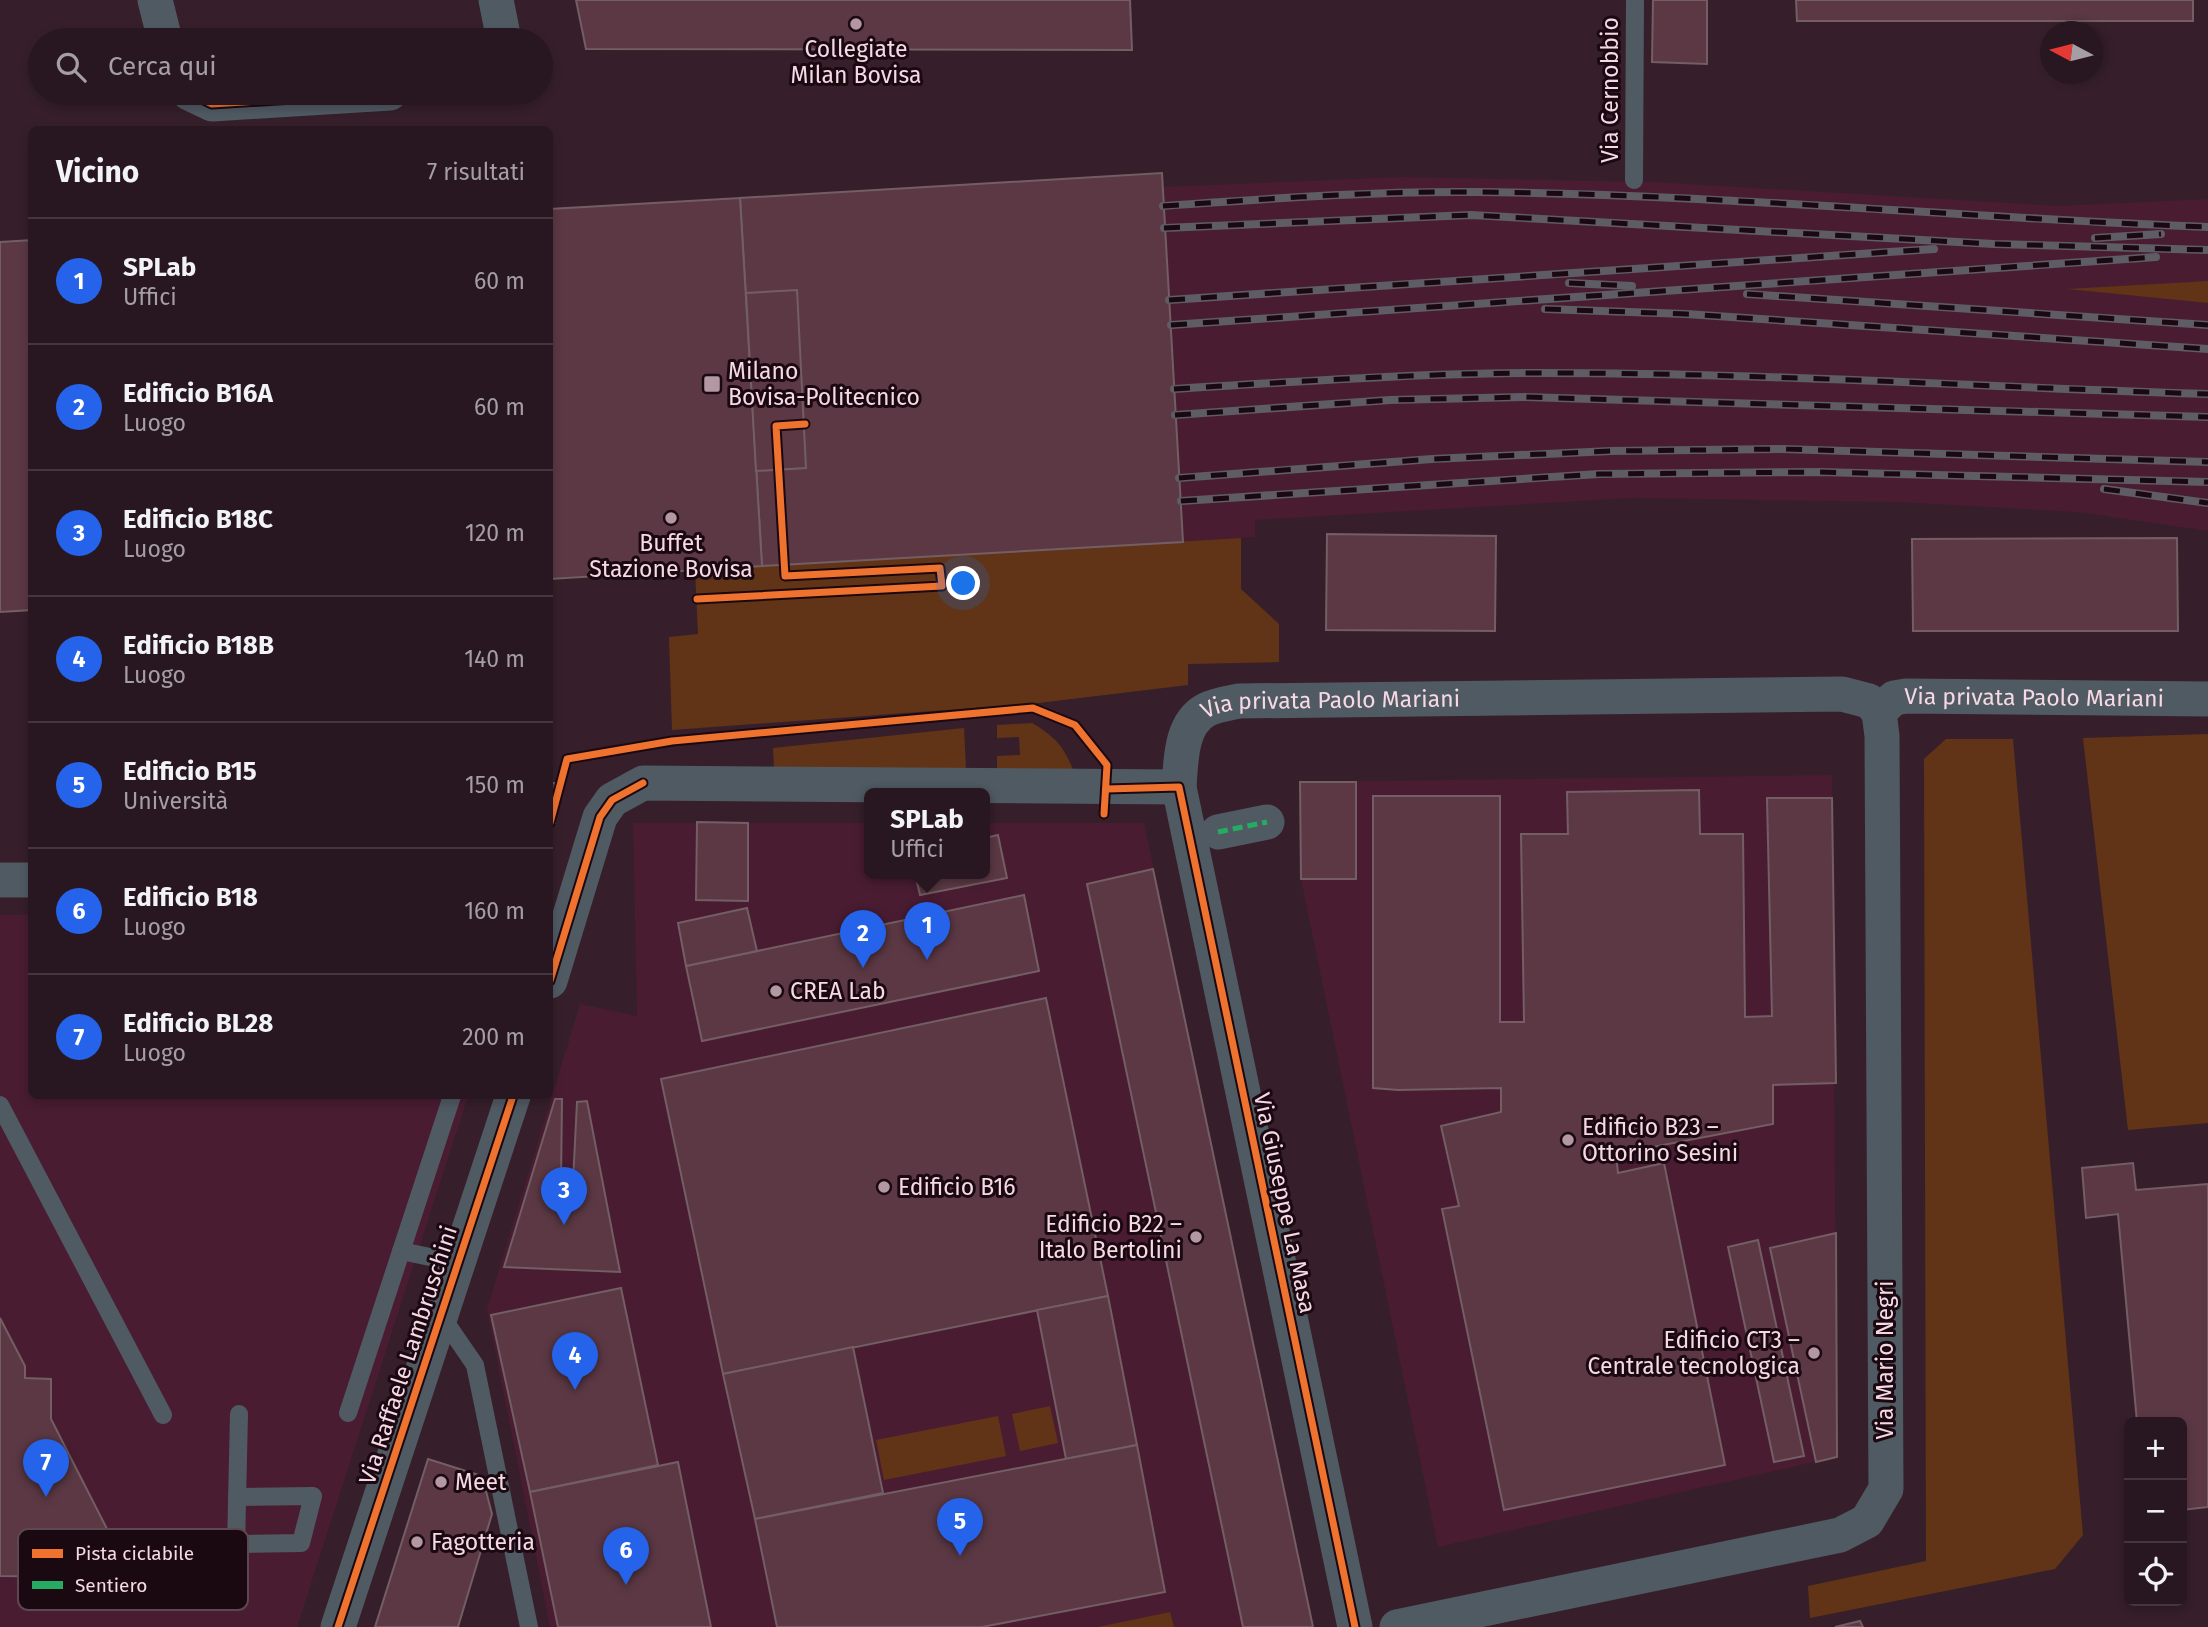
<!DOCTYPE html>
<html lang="it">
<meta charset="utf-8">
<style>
body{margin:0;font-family:"Fira Sans",sans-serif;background:#34242d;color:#f1f3f6}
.controls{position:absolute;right:21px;bottom:21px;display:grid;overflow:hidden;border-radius:10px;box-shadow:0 4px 10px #0003}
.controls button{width:63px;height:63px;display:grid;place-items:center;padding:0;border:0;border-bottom:2px solid #44363e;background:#281720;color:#f1f3f6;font:35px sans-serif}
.compass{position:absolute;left:2040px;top:21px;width:63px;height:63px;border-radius:50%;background:#281720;box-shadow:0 4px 10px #0003;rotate:277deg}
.you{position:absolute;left:964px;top:584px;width:24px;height:24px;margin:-18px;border:5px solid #fff;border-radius:50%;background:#1a73e8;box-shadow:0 0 0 10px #1a73e833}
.badge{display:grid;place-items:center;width:46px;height:46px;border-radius:50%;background:#2563eb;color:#fff;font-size:23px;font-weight:700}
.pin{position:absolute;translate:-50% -58px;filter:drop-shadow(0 2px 4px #0008)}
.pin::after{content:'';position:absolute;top:37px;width:24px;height:21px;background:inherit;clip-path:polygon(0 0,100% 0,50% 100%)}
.popup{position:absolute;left:864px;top:788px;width:126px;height:91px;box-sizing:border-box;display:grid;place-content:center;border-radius:10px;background:#281720;filter:drop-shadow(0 2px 5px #0005);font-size:23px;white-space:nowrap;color:#a59fa5}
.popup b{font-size:26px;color:#f1f3f6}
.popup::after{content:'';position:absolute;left:50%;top:100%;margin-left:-14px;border:14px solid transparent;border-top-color:#281720}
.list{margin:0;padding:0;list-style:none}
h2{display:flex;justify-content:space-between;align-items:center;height:91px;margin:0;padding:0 28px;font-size:30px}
h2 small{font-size:23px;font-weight:400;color:#a59fa5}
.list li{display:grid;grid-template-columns:46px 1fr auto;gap:21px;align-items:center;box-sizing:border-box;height:126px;padding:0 28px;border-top:2px solid #44363e}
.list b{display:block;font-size:26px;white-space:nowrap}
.list p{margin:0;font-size:23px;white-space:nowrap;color:#a59fa5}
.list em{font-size:23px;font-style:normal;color:#a59fa5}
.icon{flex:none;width:38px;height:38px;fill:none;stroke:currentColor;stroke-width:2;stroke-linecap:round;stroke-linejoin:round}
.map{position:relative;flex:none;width:2208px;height:1627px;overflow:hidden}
.search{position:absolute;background:#281720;box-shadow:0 4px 10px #0003;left:28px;top:28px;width:525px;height:77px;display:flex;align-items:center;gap:18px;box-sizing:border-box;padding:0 24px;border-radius:38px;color:#a59fa5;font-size:26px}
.panel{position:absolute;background:#281720;box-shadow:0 4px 10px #0003;left:28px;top:126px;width:525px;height:973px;border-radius:10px}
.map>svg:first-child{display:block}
</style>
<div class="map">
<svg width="2208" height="1627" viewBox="0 0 2208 1627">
<rect width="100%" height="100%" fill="#361f2a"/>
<g fill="#491c32">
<polygon points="1162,173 1163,187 1401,177 1654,182 2059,206 2208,199 2208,281 2073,289 2208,303 2208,531 2078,512 1899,502 1631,498 1255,520 1255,537 550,579 550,209"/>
<polygon points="1832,775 1837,1457 1438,1547 1301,879 1300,782"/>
<polygon points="633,823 869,823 869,874 985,874 985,823 1144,823 1314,1627 550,1627 487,1309 580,1004 637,1016"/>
<polygon points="0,915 31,915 32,1096 468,1096 297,1627 0,1627"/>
</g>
<g fill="#623417">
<polygon points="2208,281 2208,303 2067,289"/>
<polygon points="1241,538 1241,589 1279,624 1279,662 1188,664 1188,685 1030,704 672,730 669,637 698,634 695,570"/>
<path d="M1032,723C1054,736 1064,746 1073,770L997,769V756L1020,755L1019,737L997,738V725Z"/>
<polygon points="964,728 966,769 774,768 773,748"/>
<polygon points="2208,734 2208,1123 2128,1130 2083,738"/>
<polygon points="1946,739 2013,739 2083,1535 2055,1569 1810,1618 1808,1586 1926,1561 1924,759"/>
<polygon points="1050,1406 1058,1443 1020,1451 1012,1414"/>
<polygon points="998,1416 1006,1456 884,1480 876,1440"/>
<polygon points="1170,1612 1174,1627 1098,1627"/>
</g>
<g fill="#5b3844" stroke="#735e64" stroke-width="2">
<polygon points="576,0 1130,0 1132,50 586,49"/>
<polygon points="1653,0 1707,0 1707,64 1652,62"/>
<polygon points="1796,0 2193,0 2193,21 1797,21"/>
<polygon points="1162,173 1183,542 762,566 740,198"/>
<polygon points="740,198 762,566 550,579 550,209"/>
<polygon points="32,240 32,610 0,612 0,242"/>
<polygon points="797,290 806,468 756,471 746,293"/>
<polygon points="1327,534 1496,536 1495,631 1326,630"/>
<polygon points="2177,538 2178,631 1913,631 1912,539"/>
<polygon points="1300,782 1356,782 1356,879 1301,879"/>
<rect x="550" y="783" width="5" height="40"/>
<polygon points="1699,790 1700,834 1743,834 1745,1017 1772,1016 1767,798 1832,798 1836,1083 1773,1085 1773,1124 1616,1154 1618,1173 1664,1163 1725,1465 1504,1510 1442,1209 1459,1206 1441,1126 1501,1112 1501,1088 1398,1090 1373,1088 1373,796 1500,796 1500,1022 1524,1022 1521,834 1568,834 1567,792"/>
<polygon points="697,822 748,823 748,901 696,900"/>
<polygon points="998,835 1007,878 920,895 915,874 985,874 985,838"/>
<polygon points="1153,869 1313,1627 1243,1627 1087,884"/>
<polygon points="1024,895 1039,971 702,1041 686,966"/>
<polygon points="747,908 757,951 686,966 678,923"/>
<polygon points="1046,998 1108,1296 723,1374 661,1079"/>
<polygon points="555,1099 562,1099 561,1182 573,1182 577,1102 587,1101 620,1272 504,1267"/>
<polygon points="2133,1163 2136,1190 2208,1184 2208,1507 2182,1510 2182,1422 2137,1422 2118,1214 2086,1218 2082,1168"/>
<polygon points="1836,1233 1837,1457 1816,1462 1770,1248"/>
<polygon points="1758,1240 1804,1456 1774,1462 1728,1247"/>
<polygon points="621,1288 658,1465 530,1492 491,1315"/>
<polygon points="1108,1296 1137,1445 1066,1459 1037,1310"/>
<polygon points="0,1318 25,1366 25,1378 51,1379 51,1419 132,1578 0,1576"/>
<polygon points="853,1347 883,1493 755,1519 723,1374"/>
<polygon points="1137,1445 1165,1592 982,1627 777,1627 755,1519"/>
<polygon points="428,1459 482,1476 492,1514 458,1627 375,1627"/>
<polygon points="678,1462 711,1627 558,1627 530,1492"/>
<polygon points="1860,1621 1863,1627 1835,1627"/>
</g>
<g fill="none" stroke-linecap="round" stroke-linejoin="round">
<g stroke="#505a63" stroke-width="18">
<polyline points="1634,180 1635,0"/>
<polyline points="0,1105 163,1415"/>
<polyline points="401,1251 459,1263"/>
<polyline points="442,1317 475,1365 529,1627"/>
<polyline points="348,1413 452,1096"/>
<polyline points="236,1544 301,1543 313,1496 237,1497"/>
<polyline points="235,1592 239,1414"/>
</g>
<g stroke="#505a63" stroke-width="35">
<polyline points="155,0 165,40"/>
<polyline points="496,0 504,40"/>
<polyline points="189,93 212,104 390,93"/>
<path id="s1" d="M1879,712L1894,698L1906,696L2208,699"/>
<polyline points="1218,832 1267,822"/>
<polyline points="0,880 32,880"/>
<polyline points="550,981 600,817 612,800 643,783 1179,787"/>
<polyline points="338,1627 513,1096"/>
<path id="s2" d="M1355,1627L1179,787C1181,762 1180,724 1206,710C1215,705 1229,703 1239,701L1842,694L1869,701L1879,712"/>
<polyline points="1397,1627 1840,1535 1867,1521 1886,1489 1882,736 1879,712"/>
</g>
<defs>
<g id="rail">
<path d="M1163,206C1266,199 1371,191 1474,192C1719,194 1963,218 2208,227"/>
<polyline points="1164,228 1471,215 1994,244 2208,250"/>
<polyline points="2095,238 2161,234"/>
<polyline points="1569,283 1632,286"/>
<polyline points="1747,294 2208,325"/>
<polyline points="1169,300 1934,249"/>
<polyline points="1545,309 1686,314 2208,349"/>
<polyline points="1171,325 2156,257"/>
<path d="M1174,389C1290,382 1406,374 1522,373C1751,372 1980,387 2208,394"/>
<polyline points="1175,415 1390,400 1524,397 2208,417"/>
<polyline points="1179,478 1432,459 1611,451 1782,449 2208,462"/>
<polyline points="2104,489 2208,503"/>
<polyline points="1181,501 1599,474 1819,472 2208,482"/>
</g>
</defs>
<use href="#rail" stroke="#5e5c65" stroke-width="8"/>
<use href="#rail" stroke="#1b0911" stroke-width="5" stroke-dasharray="16" stroke-linecap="butt"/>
<polyline stroke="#26ab63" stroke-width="5" stroke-dasharray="10 5" stroke-linecap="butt" points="1218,832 1267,822"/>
<defs>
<g id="cycleway">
<polyline points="189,93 212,104 390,93"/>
<polyline points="697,599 942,586 940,568 785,576 776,426 805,424"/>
<polyline points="1106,789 1179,787 1355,1627"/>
<polyline points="550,823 567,759 672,741 1033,708 1075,725 1107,765 1104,814"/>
<polyline points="550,981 600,817 612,800 643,783"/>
<polyline points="338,1627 513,1096"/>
</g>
</defs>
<use href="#cycleway" stroke="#1b0911" stroke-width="11"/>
<use href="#cycleway" stroke="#ef722f" stroke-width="7"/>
</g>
<g fill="#b398a3" stroke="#1b0911" stroke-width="2.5">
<circle cx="856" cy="24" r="7"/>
<rect x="703" y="375" width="18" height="18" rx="3.5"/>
<circle cx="671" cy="518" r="7"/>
<circle cx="776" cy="991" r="7"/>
<circle cx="1568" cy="1140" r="7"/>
<circle cx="884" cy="1187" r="7"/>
<circle cx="1196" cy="1237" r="7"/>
<circle cx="1814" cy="1353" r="7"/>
<circle cx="441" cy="1482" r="7"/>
<circle cx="417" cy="1542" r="7"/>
</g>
<g text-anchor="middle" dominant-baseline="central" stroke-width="6" stroke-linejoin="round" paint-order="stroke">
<g font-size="23" fill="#f6d9e4" stroke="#1b0911" text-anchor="start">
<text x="856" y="49" text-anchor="middle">Collegiate<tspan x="856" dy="26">Milan Bovisa</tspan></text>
<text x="728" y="371">Milano<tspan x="728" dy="26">Bovisa-Politecnico</tspan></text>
<text x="671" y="543" text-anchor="middle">Buffet<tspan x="671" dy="26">Stazione Bovisa</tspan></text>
<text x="790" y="991">CREA Lab</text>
<text x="1582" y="1127">Edificio B23 –<tspan x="1582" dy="26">Ottorino Sesini</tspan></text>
<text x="898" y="1187">Edificio B16</text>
<text x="1182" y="1224" text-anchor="end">Edificio B22 –<tspan x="1182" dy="26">Italo Bertolini</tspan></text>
<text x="1800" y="1340" text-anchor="end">Edificio CT3 –<tspan x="1800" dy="26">Centrale tecnologica</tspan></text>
<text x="455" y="1482">Meet</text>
<text x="431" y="1542">Fagotteria</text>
</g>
<g font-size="23" fill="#f6d9e4" stroke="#1b0911">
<text transform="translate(1610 90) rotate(-90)">Via Cernobbio</text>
<text stroke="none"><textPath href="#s1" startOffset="161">Via privata Paolo Mariani</textPath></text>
<text stroke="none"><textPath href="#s2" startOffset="1069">Via privata Paolo Mariani</textPath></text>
<text transform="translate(1285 1203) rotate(78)">Via Giuseppe La Masa</text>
<text transform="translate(408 1355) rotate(-72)">Via Raffaele Lambruschini</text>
<text transform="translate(1885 1360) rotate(-90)">Via Mario Negri</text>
</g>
</g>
<rect x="18" y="1529" width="230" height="81" rx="10" fill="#1b0911" stroke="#5d4750" stroke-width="2"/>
<rect x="32" y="1549" width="31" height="9" fill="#ef722f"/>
<rect x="32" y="1581" width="31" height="8" fill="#26ab63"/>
<g font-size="19" fill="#f6d9e4">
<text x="75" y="1560">Pista ciclabile</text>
<text x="75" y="1592">Sentiero</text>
</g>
</svg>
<div class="controls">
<button>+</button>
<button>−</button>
<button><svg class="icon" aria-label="locate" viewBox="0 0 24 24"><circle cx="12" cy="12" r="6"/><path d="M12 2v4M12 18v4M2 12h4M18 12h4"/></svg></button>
</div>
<svg class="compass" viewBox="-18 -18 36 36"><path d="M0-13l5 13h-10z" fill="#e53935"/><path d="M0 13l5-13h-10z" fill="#a59fa5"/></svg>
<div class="you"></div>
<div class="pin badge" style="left:927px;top:960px">1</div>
<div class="popup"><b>SPLab</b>Uffici</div>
<div class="pin badge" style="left:863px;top:968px">2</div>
<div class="pin badge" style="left:564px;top:1225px">3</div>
<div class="pin badge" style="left:575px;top:1390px">4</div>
<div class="pin badge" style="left:960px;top:1556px">5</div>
<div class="pin badge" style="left:626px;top:1585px">6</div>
<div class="pin badge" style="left:46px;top:1497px">7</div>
<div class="search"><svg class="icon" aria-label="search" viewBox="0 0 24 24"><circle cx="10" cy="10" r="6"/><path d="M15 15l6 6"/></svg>Cerca qui</div>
<section class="panel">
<h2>Vicino<small>7 risultati</small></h2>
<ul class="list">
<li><span class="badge">1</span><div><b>SPLab</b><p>Uffici</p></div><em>60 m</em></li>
<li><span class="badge">2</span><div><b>Edificio B16A</b><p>Luogo</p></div><em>60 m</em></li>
<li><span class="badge">3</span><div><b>Edificio B18C</b><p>Luogo</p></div><em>120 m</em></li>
<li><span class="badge">4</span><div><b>Edificio B18B</b><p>Luogo</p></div><em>140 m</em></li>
<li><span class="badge">5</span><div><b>Edificio B15</b><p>Università</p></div><em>150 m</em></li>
<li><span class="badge">6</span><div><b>Edificio B18</b><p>Luogo</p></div><em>160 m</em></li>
<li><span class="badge">7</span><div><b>Edificio BL28</b><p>Luogo</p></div><em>200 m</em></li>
</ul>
</section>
</div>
